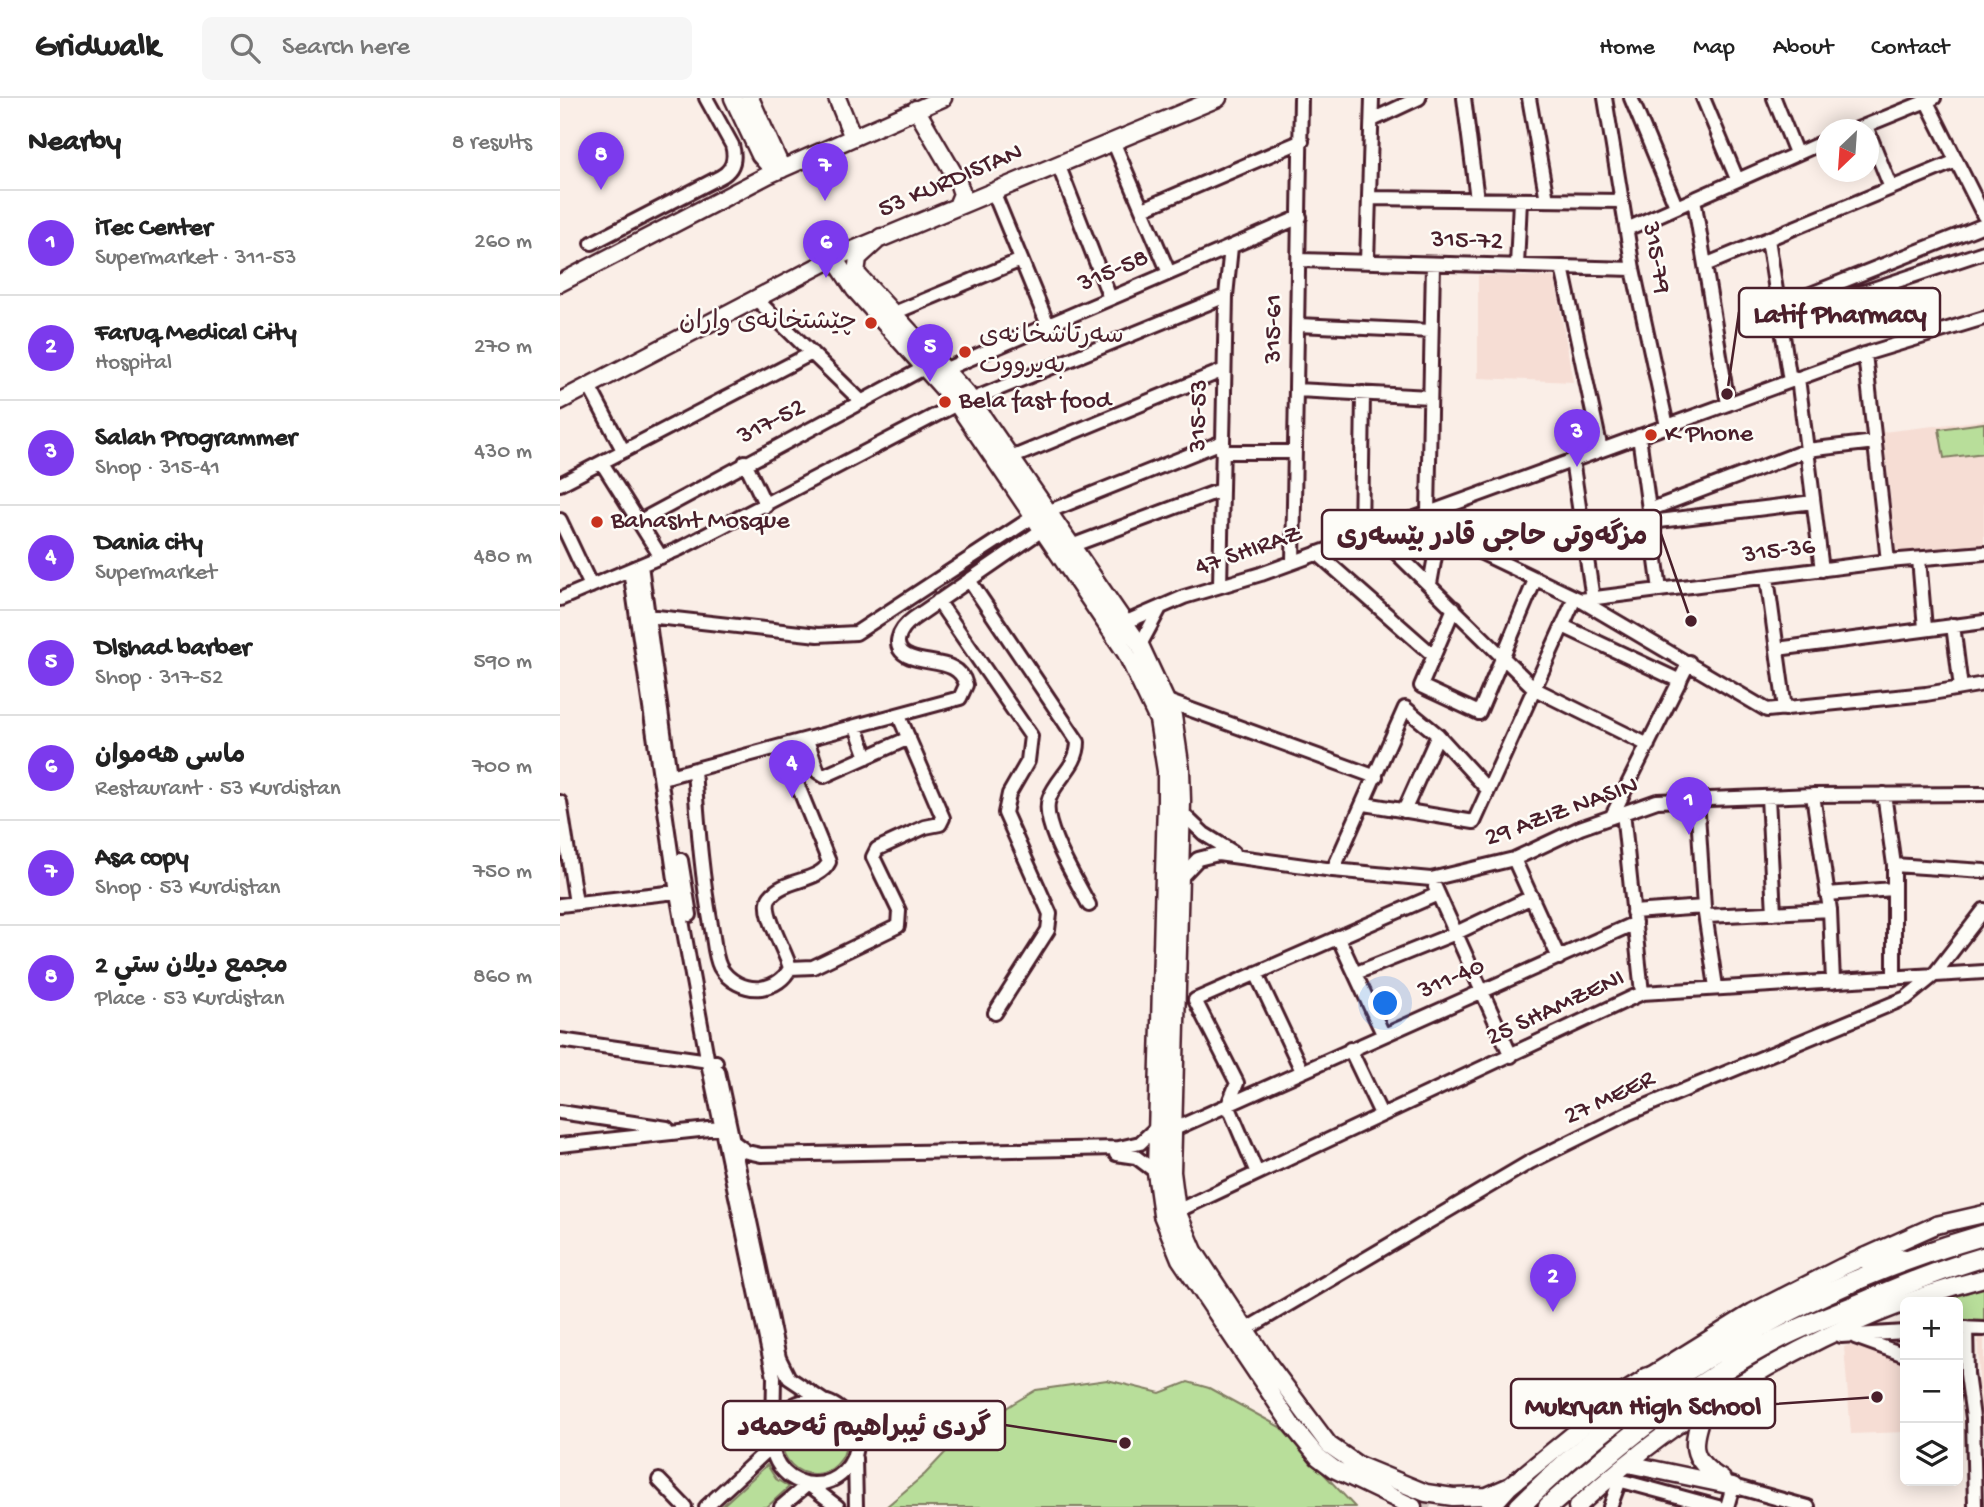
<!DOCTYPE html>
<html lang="en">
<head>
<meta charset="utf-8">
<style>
  :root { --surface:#fff; --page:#f6f6f6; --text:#222; --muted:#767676; --line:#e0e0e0; --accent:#7c3aed }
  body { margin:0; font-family:"Gochi Hand","Playpen Sans Arabic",sans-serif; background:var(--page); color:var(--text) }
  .controls { position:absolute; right:21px; bottom:21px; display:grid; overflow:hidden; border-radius:10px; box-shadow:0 4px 18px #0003 }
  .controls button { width:63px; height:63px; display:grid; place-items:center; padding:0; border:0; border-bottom:2px solid var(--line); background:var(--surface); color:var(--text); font:35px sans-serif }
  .compass { position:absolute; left:1256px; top:21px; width:63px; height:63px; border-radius:50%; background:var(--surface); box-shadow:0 4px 18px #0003; rotate:205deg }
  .you { position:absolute; left:826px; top:906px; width:24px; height:24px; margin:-18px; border:5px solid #fff; border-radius:50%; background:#1a73e8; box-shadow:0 0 0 10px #1a73e833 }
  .badge { display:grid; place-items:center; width:46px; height:46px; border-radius:50%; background:var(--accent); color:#fff; font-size:23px; font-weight:700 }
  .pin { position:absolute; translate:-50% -58px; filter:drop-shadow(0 2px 4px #0008) }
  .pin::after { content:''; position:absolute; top:37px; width:24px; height:21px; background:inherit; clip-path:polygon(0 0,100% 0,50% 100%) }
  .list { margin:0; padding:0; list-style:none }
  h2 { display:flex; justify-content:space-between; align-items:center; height:91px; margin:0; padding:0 28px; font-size:30px }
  h2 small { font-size:23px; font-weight:400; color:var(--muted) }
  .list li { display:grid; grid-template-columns:46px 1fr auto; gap:21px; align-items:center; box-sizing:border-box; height:105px; padding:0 28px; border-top:2px solid var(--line) }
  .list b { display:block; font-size:26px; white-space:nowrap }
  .list p { margin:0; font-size:23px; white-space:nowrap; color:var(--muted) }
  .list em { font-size:23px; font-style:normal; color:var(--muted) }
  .icon { flex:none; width:38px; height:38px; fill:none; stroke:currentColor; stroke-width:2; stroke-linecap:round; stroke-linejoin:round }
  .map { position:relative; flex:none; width:1424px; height:1409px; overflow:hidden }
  header { display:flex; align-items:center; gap:42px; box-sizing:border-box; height:98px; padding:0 35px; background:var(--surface); border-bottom:2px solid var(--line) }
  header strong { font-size:33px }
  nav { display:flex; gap:38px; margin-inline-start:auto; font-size:24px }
  .search { width:490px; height:63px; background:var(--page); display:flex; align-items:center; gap:18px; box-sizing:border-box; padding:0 24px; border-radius:10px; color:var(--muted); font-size:26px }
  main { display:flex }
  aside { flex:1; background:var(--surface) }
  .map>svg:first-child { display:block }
  .built { fill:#f6ddd4 }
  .green { fill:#b8de9a; stroke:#817e62; stroke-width:2 }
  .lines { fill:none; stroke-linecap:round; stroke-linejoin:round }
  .major-tunnel { stroke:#d7c5c1; stroke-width:16; stroke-dasharray:16 8; stroke-linecap:butt }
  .minor-casing { stroke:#4a1f2b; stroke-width:18 }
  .major-casing { stroke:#4a1f2b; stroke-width:21 }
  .highway-casing { stroke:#4a1f2b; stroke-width:24 }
  .minor { stroke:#fdfcf7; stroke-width:12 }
  .major { stroke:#fdfcf7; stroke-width:16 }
  .highway { stroke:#fdfcf7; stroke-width:19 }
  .poi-dot { fill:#c8321e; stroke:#fdfcf7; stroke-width:2.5 }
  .labels { text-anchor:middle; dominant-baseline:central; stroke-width:5; stroke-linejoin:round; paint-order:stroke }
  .street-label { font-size:26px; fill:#4a1f2b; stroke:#fdfcf7 }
  .poi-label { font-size:26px; fill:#4a1f2b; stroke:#fdfcf7; text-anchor:start }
  .leader { fill:none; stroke:#4a1f2b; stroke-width:2.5 }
  .callout-dot { fill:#4a1f2b; stroke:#fdfcf7; stroke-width:2.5 }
  .callout { fill:#fdfcf7; stroke:#4a1f2b; stroke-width:2.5 }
  .callout-label { font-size:28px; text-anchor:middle; font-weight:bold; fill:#4a1f2b }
</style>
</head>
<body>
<header>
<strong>Gridwalk</strong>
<div class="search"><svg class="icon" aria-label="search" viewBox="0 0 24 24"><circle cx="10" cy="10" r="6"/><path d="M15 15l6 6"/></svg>Search here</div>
<nav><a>Home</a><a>Map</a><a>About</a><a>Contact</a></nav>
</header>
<main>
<aside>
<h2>Nearby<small>8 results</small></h2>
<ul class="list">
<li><span class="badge">1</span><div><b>iTec Center</b><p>Supermarket · 311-53</p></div><em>260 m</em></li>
<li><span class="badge">2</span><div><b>Faruq Medical City</b><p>Hospital</p></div><em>270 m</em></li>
<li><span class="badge">3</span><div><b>Salah Programmer</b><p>Shop · 315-41</p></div><em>430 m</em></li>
<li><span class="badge">4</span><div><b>Dania city</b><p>Supermarket</p></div><em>480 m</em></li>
<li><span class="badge">5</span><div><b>Dlshad barber</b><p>Shop · 317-52</p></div><em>590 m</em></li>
<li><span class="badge">6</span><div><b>ماسی هەموان</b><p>Restaurant · 53 Kurdistan</p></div><em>700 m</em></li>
<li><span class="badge">7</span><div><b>Asa copy</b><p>Shop · 53 Kurdistan</p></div><em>750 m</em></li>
<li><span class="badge">8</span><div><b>مجمع ديلان ستي 2</b><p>Place · 53 Kurdistan</p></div><em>860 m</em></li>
</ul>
</aside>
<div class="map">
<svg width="1424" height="1409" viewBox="0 0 1424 1409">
  <rect width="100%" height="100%" fill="#faeee7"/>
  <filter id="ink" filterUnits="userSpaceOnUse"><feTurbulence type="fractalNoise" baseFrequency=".0143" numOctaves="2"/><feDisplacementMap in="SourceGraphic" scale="14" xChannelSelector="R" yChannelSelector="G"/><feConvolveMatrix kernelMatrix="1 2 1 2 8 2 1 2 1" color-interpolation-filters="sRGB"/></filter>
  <g filter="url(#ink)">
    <path class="built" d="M918 177 995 179 1013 284 918 280Z
      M1424 322V448L1337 456 1323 334Z
      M1418 1238H1424V1330H1420Z
      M1289 1247 1345 1264V1334L1291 1336 1284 1249Z"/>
    <path class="green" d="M1424 325V355L1384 360 1379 331Z
      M1424 1189V1226L1398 1227V1204H1379Z
      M547 1282 600 1295 628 1284 649 1290 720 1329 795 1409H326L365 1376 397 1342 454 1305 476 1292Z
      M222 1344a32 32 0 1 1 64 0a32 32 0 1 1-64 0Z
      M207 1367 216 1381 229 1389 207 1409H161Z"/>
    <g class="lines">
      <path class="major-tunnel" d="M856 1402 873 1409"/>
      <g class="minor-casing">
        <path id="minor" d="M904 0 917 101
          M969 0 987 102
          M1045 0 1073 171 1107 328
          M1071 0 1116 108
          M1143 0 1177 81
          M1214 0 1236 55
          M1365 0 1424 118
          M812 22 859 0
          M1295 32 1374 0
          M1308 33 1331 90
          M553 43 609 175
          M498 66 550 200
          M433 93 488 227
          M809 100 1062 103
          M1134 101 1168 306
          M583 111 742 43
          M1067 131 1266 43
          M1208 141 1230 283
          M32 145 160 79C173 72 176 61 172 47L146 0
          M739 162 1073 171
          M807 164 812 0
          M1145 167 1394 64
          M957 168 960 102
          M1002 169 1041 352
          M196 201 302 304
          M1218 209 1424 127
          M334 215 461 162
          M1220 222 1424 154
          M738 227 871 233
          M1305 256 1328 463
          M386 271 740 119
          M1238 280 1262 472
          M29 288 63 352
          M737 292 870 299
          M411 302 666 198
          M1079 338 1100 492
          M662 354H735
          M451 360 664 272
          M1012 362 1033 501
          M185 364 206 408
          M42 365 101 459
          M0 386 252 255
          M1089 412 1247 352 1315 344
          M487 414 662 344
          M868 414 873 166
          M851 421 1020 502 1207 612 1366 596 1424 586
          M0 422 31 488
          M80 423 366 269
          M1091 424 1253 404
          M815 434 975 591 1088 647
          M801 439 803 295
          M511 448 661 392
          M757 455 874 558
          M1359 461 1365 530
          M733 464 741 0
          M81 467 110 678
          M70 472 117 795 148 965 214 1279 213 1335
          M1207 479 1225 611
          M409 482 518 644C518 668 497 679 489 701 480 725 517 783 529 807
          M870 486 879 436
          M660 488 666 198 671 149
          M0 501 119 451 397 306
          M1020 502 1328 463 1424 455
          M378 503 471 638 468 663 449 696 445 715 490 816 488 832 435 915
          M894 510 861 588 919 615 975 482
          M88 518 258 537 296 535 473 419
          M564 525 624 499 701 476 1305 256 1424 220
          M1393 527 1401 590
          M1003 528 1120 583
          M580 547 600 510
          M1217 551 1424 524
          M607 603 816 679
          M296 629 307 659
          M247 642 258 674 264 678 349 640
          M134 672C138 725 141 775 151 827 154 840 154 857 160 869 168 883 185 892 201 890 214 888 224 882 230 870 226 853 200 812 210 799 224 780 259 785 269 764L222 649
          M102 680 400 600 406 587C400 561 369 567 350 559 329 551 339 531 353 521L482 432
          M1324 696 1334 767V880
          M1253 697 1270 812 1273 884
          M1208 699 1214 815
          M1137 700 1144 809 1156 889
          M0 704 16 805
          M805 706 914 724 1015 500
          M844 713 878 637
          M621 714 644 736 673 754
          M1063 714 1082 895
          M1052 718 1129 564
          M954 761 999 860
          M121 762 130 817
          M1334 767 1424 773
          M773 772 845 610 878 637 928 692
          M620 780 638 761 658 756 773 772 871 781 954 761 1020 730 1097 703 1253 697 1424 696
          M875 789 951 958
          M1267 796 1333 791
          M0 807 125 793
          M1073 814 1144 809
          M1147 818 1270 812
          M778 839 823 936
          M230 870 253 869 338 828 339 813 313 759 317 751 365 729 380 726 383 720 339 618
          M696 875 742 973
          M796 875 896 835 972 799
          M0 942 156 964
          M790 951 821 1016
          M158 973 219 1260 229 1280 265 1304
          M0 1014 107 1030
          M612 1032 1075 825
          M175 1045 187 1054 201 1057 559 1050 580 1045 596 1030
          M0 1047 167 1029
          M556 1056 576 1059 596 1074
          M697 1075 668 1007 677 985 635 902 878 796
          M617 1113 1082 895 1424 874
          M1400 1230 1424 1231
          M1406 1230 1407 1276 1413 1320 1415 1409
          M685 1232 970 1064 1069 1015 1346 900 1373 878 1424 812
          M1277 1234 1281 1238 1345 1234
          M1295 1239 1345 1257
          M212 1344a42 42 0 1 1 84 0a42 42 0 1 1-84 0Z
          M295 1360 296 1409
          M1051 1380 1158 1409
          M99 1382 125 1409
          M146 1409 212 1348
          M221 1409 248 1386 278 1409
          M1050 1409 1060 1382
          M1167 1409 1173 1388 1248 1409"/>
      </g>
      <g class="major-casing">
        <path id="major" d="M173 0 200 57 206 64 222 71
          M190 0 222 71
          M277 0 292 37
          M356 11 397 81 402 96 397 108
          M321 139 298 160 296 175 407 296 580 547 613 618 621 672 622 703 612 1074 617 1113 634 1153 707 1264 769 1347 798 1367 866 1395 893 1399 927 1398 950 1388
          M274 160 295 192 397 306 566 555 598 622 606 673V703L596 1074 602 1117 620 1161 731 1326 758 1359 774 1371 853 1409
          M0 185 208 77 383 0
          M0 303 274 160 658 0
          M1144 1311C1131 1345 1128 1361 1162 1381
          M1068 1366 1173 1388
          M931 1409 950 1388 1066 1293 1193 1214 1282 1169 1376 1127 1424 1116
          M1017 1409C1129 1305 1276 1218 1424 1180"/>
      </g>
      <g class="highway-casing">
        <path id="highway" d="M1305 1160 1343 1161
          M1087 1280 1123 1269
          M959 1409C1088 1280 1249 1187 1424 1137
          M988 1409C1059 1346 1131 1286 1216 1242 1244 1227 1275 1216 1304 1204 1343 1187 1383 1171 1424 1159"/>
      </g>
      <use href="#minor" class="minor"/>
      <use href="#major" class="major"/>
      <use href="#highway" class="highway"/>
    </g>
  </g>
  <g class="poi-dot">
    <circle cx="311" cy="225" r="7"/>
    <circle cx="405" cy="254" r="7"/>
    <circle cx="385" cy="304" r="7"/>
    <circle cx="1091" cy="337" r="7"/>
    <circle cx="37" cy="424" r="7"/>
  </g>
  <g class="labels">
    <g class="street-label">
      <text transform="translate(391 84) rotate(-23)">53 KURDISTAN</text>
      <text transform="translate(907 144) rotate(2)">315-72</text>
      <text transform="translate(1095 160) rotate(80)">315-79</text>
      <text transform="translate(554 174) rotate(-23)">315-58</text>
      <text transform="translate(715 231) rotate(-89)">315-61</text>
      <text transform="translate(640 318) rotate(-89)">315-53</text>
      <text transform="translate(212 325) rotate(-27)">317-52</text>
      <text transform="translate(689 454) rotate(-19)">47 SHIRAZ</text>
      <text transform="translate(1219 454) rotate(-7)">315-36</text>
      <text transform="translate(1002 715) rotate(-20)">29 AZIZ NASIN</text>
      <text transform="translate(892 882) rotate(-23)">311-40</text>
      <text transform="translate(996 911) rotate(-25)">25 SHAMZENI</text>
      <text transform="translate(1050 1001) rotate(-25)">27 MEER</text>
    </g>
    <g class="poi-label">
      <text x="297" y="225" text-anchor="end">چێشتخانەی واران</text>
      <text x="419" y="239">سەرتاشخانەی<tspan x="419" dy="30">بەیرووت</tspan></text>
      <text x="399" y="304">Bela fast food</text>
      <text x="1105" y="337">K Phone</text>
      <text x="51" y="424">Bahasht Mosque</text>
    </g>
  </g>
  <path class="leader" d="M1167 296L1179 214M1131 523L1101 436M1317 1299L1215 1306M565 1345L445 1327"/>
  <g class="callout-dot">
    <circle cx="1167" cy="296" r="7"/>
    <circle cx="1131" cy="523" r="7"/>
    <circle cx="1317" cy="1299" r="7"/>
    <circle cx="565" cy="1345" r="7"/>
  </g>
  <g class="callout">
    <rect x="1179" y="190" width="201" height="49" rx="7"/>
    <rect x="762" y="412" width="339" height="49" rx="7"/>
    <rect x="951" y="1281" width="264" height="49" rx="7"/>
    <rect x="163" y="1303" width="282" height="49" rx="7"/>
  </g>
  <g class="callout-label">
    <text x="1280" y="224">Latif Pharmacy</text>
    <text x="932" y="446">مزگەوتی حاجی قادر بێسەری</text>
    <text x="1083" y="1316">Mukryan High School</text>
    <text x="304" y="1337">گردی ئیبراھیم ئەحمەد</text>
  </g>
</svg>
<div class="controls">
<button>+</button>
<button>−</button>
<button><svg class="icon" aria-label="layers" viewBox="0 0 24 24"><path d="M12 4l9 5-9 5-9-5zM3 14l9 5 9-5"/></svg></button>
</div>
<svg class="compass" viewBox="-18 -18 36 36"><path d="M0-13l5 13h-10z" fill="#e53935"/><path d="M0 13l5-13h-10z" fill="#767676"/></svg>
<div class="you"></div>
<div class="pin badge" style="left:1129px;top:737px">1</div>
<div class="pin badge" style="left:993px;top:1214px">2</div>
<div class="pin badge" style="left:1017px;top:369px">3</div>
<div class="pin badge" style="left:232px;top:700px">4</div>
<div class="pin badge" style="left:370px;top:284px">5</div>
<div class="pin badge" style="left:266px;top:180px">6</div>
<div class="pin badge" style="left:265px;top:103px">7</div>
<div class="pin badge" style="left:41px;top:92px">8</div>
</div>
</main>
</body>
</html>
